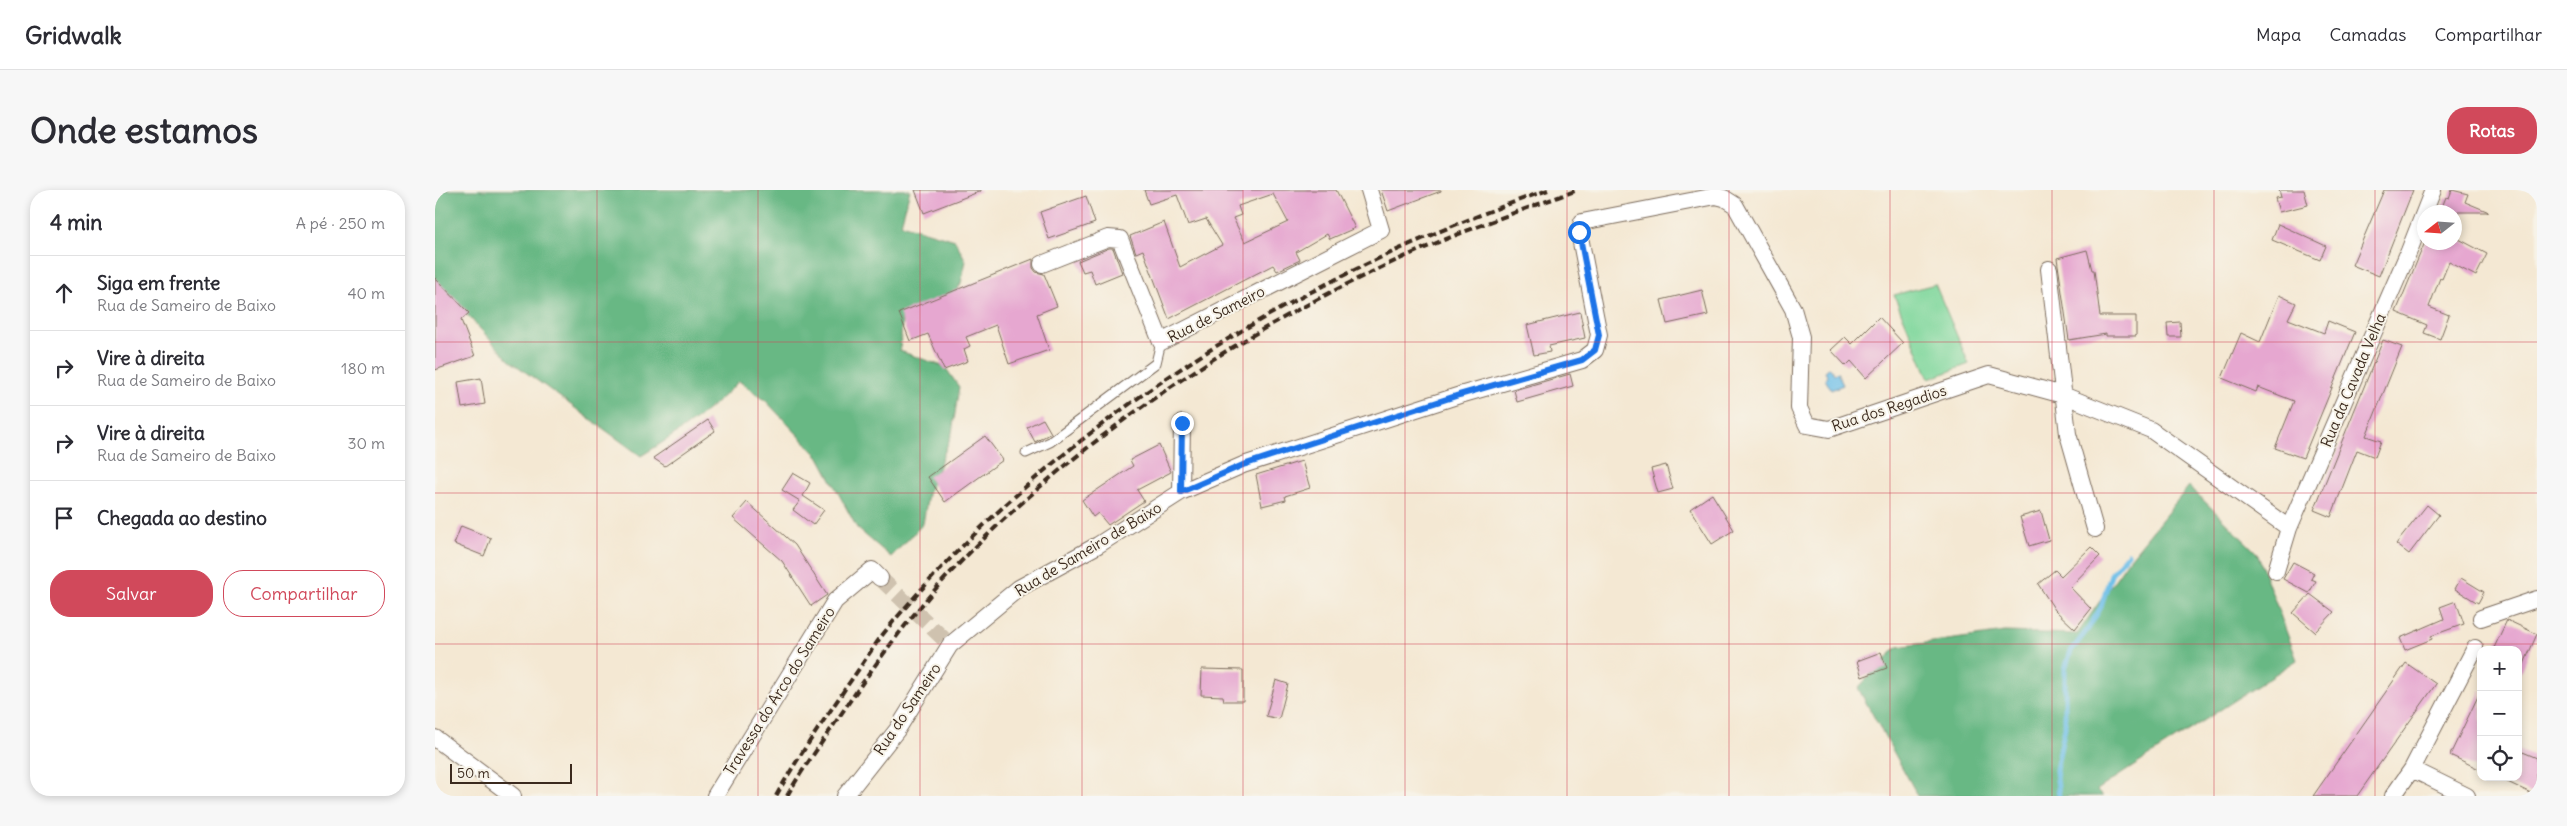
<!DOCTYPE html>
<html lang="pt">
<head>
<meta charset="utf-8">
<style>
  :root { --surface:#fff; --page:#f7f7f7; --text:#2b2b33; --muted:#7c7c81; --line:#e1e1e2; --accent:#d1495b }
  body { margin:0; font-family:Delius,sans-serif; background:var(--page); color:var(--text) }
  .controls { position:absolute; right:15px; bottom:15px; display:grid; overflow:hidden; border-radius:10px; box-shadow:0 2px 8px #0003 }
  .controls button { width:45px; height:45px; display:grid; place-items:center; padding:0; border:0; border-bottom:1px solid var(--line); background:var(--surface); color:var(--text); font:25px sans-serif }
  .compass { position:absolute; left:1982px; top:15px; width:45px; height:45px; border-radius:50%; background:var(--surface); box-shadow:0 2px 8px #0003; rotate:253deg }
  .scale { position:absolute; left:15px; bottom:12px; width:122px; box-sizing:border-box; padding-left:5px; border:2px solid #3b2a1e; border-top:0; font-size:14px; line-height:18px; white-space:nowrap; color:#3b2a1e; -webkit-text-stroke:4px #f7f3e8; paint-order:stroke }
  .stop { position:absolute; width:15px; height:15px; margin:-11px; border:4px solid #1a73e8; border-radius:50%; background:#fff }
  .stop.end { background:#1a73e8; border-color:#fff; box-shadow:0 1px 5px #0008 }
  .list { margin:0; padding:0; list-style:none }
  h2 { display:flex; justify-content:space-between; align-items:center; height:65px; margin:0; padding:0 20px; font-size:21px }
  h2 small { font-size:16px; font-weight:400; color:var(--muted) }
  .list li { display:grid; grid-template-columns:32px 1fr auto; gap:15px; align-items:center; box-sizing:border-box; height:75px; padding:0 20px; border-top:1px solid var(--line) }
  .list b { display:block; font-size:19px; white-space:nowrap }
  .list p { margin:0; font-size:16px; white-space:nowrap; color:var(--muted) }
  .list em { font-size:16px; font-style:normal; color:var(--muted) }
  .actions { display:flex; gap:10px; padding:15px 20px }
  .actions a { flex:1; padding:11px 0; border:1px solid var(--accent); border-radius:20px; text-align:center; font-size:18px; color:var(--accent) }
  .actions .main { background:var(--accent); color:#fff }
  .icon { flex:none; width:28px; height:28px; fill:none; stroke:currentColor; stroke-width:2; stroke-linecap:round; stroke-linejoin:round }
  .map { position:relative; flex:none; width:2102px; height:606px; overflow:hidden; border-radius:20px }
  header { display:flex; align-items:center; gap:30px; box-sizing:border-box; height:70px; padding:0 25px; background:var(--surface); border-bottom:1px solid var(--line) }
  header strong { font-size:24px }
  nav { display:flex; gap:28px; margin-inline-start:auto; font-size:18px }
  .intro { display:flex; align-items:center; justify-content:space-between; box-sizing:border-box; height:120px; padding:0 30px }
  h1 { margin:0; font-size:35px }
  .button { padding:12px 22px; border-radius:20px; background:var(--accent); color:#fff; font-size:18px; font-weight:700 }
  main { display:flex; gap:30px; padding:0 30px }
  aside { flex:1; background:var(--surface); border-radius:20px; box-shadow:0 2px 8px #0003 }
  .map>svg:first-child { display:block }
  .green { fill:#7fd79c; stroke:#5d805d }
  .forest { fill:#67b884; stroke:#517151 }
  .water { fill:#6dbfe9; stroke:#547484 }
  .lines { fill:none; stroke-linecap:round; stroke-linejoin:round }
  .stream { stroke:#6dbfe9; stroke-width:5 }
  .building { fill:#e6a7d0; fill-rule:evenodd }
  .street-tunnel { stroke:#cfc2af; stroke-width:16; stroke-dasharray:16 8; stroke-linecap:butt }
  .lane-casing { stroke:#7c6c5d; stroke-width:11 }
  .street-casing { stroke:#7c6c5d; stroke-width:18 }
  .lane { stroke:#fff; stroke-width:9 }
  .street { stroke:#fff; stroke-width:16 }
  .rail { stroke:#3b2a1e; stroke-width:4; stroke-dasharray:8 4; stroke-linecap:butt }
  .route { stroke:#1a73e8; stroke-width:6 }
  .grid { fill:none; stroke:#d1495b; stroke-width:1; stroke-opacity:0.55 }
  .labels { text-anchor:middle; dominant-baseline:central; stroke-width:4; stroke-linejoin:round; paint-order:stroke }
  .street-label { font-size:15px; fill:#3b2a1e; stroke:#f7f3e8 }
</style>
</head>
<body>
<header>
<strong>Gridwalk</strong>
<nav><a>Mapa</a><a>Camadas</a><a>Compartilhar</a></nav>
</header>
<div class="intro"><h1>Onde estamos</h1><a class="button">Rotas</a></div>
<main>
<aside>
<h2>4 min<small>A pé · 250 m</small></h2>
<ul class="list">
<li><svg class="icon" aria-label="ahead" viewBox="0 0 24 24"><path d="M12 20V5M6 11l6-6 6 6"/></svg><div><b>Siga em frente</b><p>Rua de Sameiro de Baixo</p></div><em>40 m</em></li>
<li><svg class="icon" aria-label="right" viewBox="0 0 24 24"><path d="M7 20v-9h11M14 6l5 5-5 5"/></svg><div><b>Vire à direita</b><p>Rua de Sameiro de Baixo</p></div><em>180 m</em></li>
<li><svg class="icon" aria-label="right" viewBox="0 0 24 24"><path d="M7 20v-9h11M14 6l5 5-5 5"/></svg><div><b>Vire à direita</b><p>Rua de Sameiro de Baixo</p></div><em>30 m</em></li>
<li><svg class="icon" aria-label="arrive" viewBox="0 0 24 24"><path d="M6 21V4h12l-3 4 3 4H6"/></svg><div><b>Chegada ao destino</b></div></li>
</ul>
<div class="actions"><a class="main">Salvar</a><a>Compartilhar</a></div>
</aside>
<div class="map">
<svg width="2102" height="606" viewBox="0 0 2102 606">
  <rect width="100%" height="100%" fill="#f7f3e8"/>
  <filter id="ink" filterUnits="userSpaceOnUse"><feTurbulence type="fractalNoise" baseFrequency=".02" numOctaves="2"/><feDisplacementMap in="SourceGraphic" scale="10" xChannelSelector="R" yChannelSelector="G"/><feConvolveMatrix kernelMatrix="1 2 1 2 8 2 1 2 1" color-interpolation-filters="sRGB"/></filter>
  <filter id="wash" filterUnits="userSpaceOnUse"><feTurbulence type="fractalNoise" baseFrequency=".0096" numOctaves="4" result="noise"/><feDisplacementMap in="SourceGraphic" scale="20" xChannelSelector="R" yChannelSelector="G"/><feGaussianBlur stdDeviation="1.12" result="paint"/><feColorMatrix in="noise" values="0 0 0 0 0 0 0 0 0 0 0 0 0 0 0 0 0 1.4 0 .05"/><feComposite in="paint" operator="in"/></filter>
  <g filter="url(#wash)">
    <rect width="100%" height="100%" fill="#f4e8d3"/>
    <path class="green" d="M1500 94 1534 174 1494 189 1459 105Z"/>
    <path class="forest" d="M0 0H475L466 34 520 50 531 71 526 93 518 108 467 129 465 161 510 177 524 197 517 243 493 304 488 334 456 367 422 338 384 267 331 211 304 191C275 221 242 244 206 266L74 170 0 90Z
      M1754 296 1822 363 1862 470 1662 600 1668 606H1483L1423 498 1462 457 1570 442 1642 444 1693 371Z"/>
    <path class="water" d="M1395 177 1399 184 1402 182 1408 195 1396 200 1390 189 1393 187 1390 181Z"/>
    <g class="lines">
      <path class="stream" d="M1624 606 1621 580 1630 537V479L1636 461 1653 439 1666 417 1676 384 1693 364"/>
    </g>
    <g id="blocks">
      <path class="building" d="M480 0H546V1L489 23Z
        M709 0H901L920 38 895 49 892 44 861 62 865 70 842 81 838 75 734 129 708 60 701 63 695 46 729 32 745 77 787 55 771 29 753 35 742 5 714 14ZM838 4 853 32 810 52 798 28 806 25 803 16Z
        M946 0H1006V1L953 21Z
        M1844 0H1869L1873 15 1844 22 1840 8 1846 7Z
        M1949 0H1978L1944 86 1917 75Z
        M2017 0 2033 4 2030 12 2054 22H2005L2011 7 2014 8Z
        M651 6 660 33 614 49 605 22Z
        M1843 34 1891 56 1885 70 1837 50Z
        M2020 47 2052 64 2041 86 2014 72 2007 89 2005 88 1994 117 2014 125 2005 149 1989 143 1992 135 1961 122 1990 52H2020Z
        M674 58H678L687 83 660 94 655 80 648 82 643 71Z
        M1652 60 1657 80H1659L1665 126H1701V146H1671V144L1634 150 1622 68Z
        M598 69V78L601 82 609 84 622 116 602 124 614 160 574 174 561 135 531 147 535 156 529 159 533 171 509 180 493 144 475 151 464 123Z
        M0 88 34 123 26 130 40 166 0 180Z
        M1267 100 1273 125 1232 134 1226 110Z
        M1844 105 1861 113 1853 129 1889 143 1893 131 1920 142 1868 268 1840 258 1859 211 1823 197 1821 202 1787 188 1806 143 1825 152Z
        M1145 122 1150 148 1114 156 1115 162 1099 165 1092 135Z
        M1444 127 1468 153 1431 188 1416 171 1411 176 1396 160 1410 147 1417 154Z
        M1745 132 1746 147H1733L1732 133Z
        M1948 150 1967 157 1931 246 1946 251 1940 267 1922 260 1896 327 1879 320Z
        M1135 184 1138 196 1082 212 1079 200Z
        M46 188 50 214 27 218 23 192Z
        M608 229 616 243 600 252 592 237Z
        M273 230 280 241 230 276 218 268Z
        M550 246 568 270 510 312 493 287Z
        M724 255 736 282 702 300 709 311 673 335 663 323 658 327 647 310 698 276 695 270Z
        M867 271 875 298 850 306 851 310 827 316 821 285Z
        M1231 275 1238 299 1223 303 1216 279Z
        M358 283 375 293 368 306 389 320 378 335 358 320 365 311 347 300Z
        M1277 304 1299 340 1277 354 1255 319Z
        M312 312 360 355 392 405 376 416 347 371 298 328Z
        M1992 315 2004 325 1974 364 1961 354Z
        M1606 321 1614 350 1594 356 1585 327Z
        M26 336 56 348 49 366 19 354Z
        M1656 357 1665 366 1635 397 1656 419 1640 439 1620 420 1603 394 1620 380 1626 386Z
        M1858 372 1879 383 1876 389 1881 391 1874 403 1848 389Z
        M2026 388 2049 402 2043 413 2020 399Z
        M1875 404 1899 422 1880 442 1858 423Z
        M2021 411 2029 434 1996 446 1997 449 1970 460 1965 448 2009 429 2005 417Z
        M2072 430 2102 444 2083 488V460H2058Z
        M1446 462 1452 478 1427 487 1422 471Z
        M1971 473 2001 494 1922 606H1878Z
        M767 479 808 480V511H789L788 506 766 505Z
        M841 490 853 494 844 529 831 526Z
        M2046 500V580L2015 565Z
        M2083 560 2102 568V606L2062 587H2083Z"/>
    </g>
  </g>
  <g filter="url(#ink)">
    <use href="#blocks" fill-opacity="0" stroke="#7c6c5d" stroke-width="1"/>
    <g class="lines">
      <path class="street-tunnel" d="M445 388 511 451"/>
      <g class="lane-casing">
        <path id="lane" d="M591 263 615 252 721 173 726 152"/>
      </g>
      <g class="street-casing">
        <path id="street" d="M607 74 673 48 685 49 726 152 946 40 934 0
          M1614 79 1633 244 1660 339
          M746 302 747 233
          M1841 381 1854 338 1974 61 1998 0
          M2046 428 2102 409
          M0 548 78 606
          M1977 579 2032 606
          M280 606 400 411 437 380 445 388
          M410 606 462 540 515 455 584 398 663 355 746 302 808 275 1025 205 1147 170 1160 160 1164 145 1144 42 1147 32 1281 6 1289 8 1300 15 1358 119 1366 147 1364 218 1372 235 1394 239 1554 185 1628 205 1716 240 1854 338
          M1958 606 1977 579 2040 458"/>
      </g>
      <use href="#lane" class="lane"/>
      <use href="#street" class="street"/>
      <path class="rail" d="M341 606C362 568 388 532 412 496 426 477 438 456 453 438 625 231 861 87 1113 0
        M352 606C366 581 384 557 400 533 435 481 472 429 515 383 636 255 785 154 943 79 1008 48 1075 24 1143 0"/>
    </g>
  </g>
  <g class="lines" filter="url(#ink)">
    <path class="route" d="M747 233 746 302 808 275 1024 205 1147 170 1160 160 1164 145 1144 42"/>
  </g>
  <path class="grid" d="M162 0V606M323 0V606M485 0V606M647 0V606M808 0V606M970 0V606M1132 0V606M1294 0V606M1455 0V606M1617 0V606M1779 0V606M1940 0V606M0 152H2102M0 303H2102M0 454H2102"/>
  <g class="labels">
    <g class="street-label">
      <text transform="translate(781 124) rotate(-27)">Rua de Sameiro</text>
      <text transform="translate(1918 190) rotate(-67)">Rua da Cavada Velha</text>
      <text transform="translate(1454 218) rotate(-18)">Rua dos Regadios</text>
      <text transform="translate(653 359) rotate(-31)">Rua de Sameiro de Baixo</text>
      <text transform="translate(344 501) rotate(-58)">Travessa do Arco do Sameiro</text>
      <text transform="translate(472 519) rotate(-56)">Rua do Sameiro</text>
    </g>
  </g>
</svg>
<div class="controls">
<button>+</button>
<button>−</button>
<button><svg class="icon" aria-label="locate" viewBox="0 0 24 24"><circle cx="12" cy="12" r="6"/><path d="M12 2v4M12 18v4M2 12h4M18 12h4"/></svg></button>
</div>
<svg class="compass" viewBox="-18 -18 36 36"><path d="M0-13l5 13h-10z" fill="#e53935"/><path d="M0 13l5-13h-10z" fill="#7c7c81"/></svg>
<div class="scale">50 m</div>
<div class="stop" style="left:1144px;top:42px"></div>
<div class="stop end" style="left:747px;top:233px"></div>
</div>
</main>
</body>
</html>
